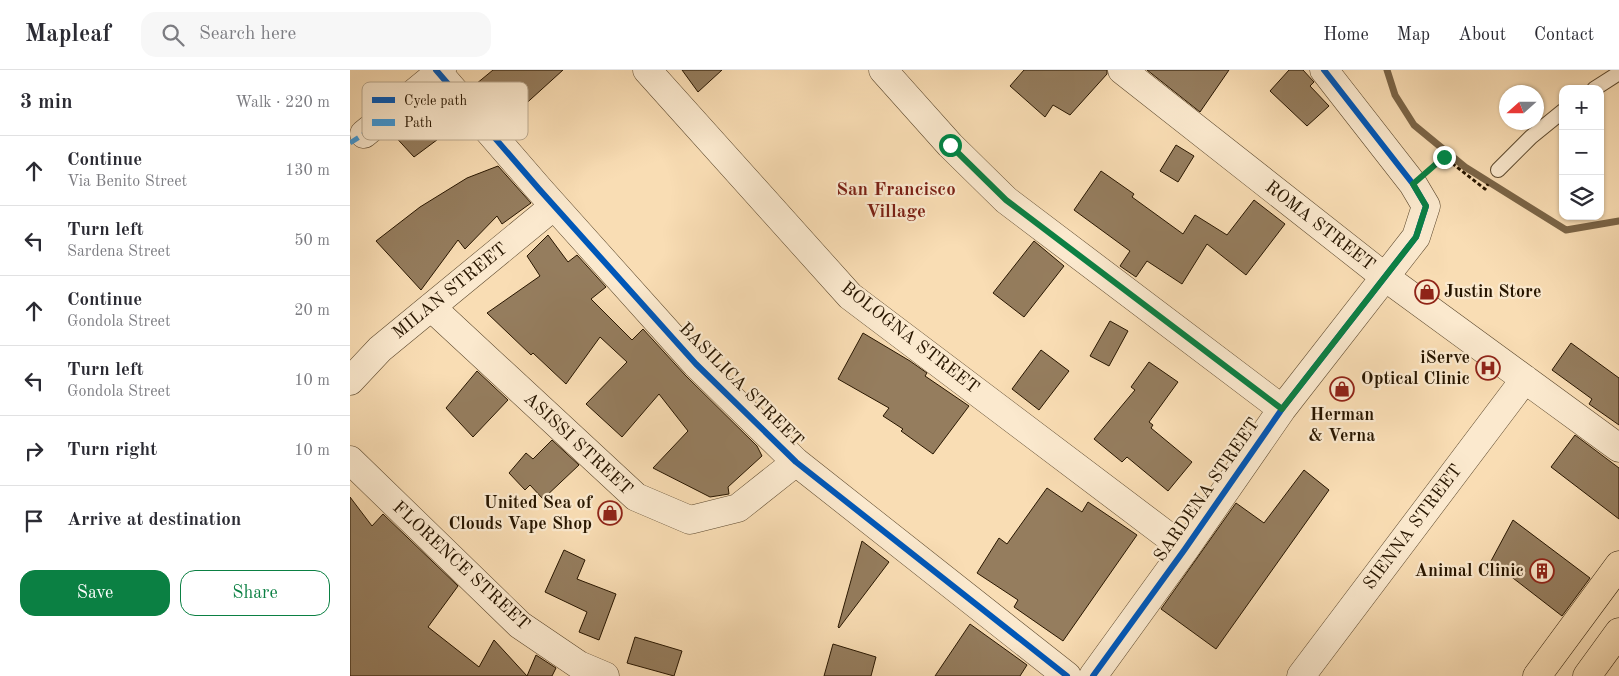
<!DOCTYPE html>
<html lang="en">
<head>
<meta charset="utf-8">
<style>
  :root { --surface:#fff; --page:#f7f7f7; --text:#2b2b33; --muted:#7c7c81; --line:#e1e1e2; --accent:#0b8043 }
  body { margin:0; font-family:"Old Standard TT",serif; background:var(--page); color:var(--text) }
  .controls { position:absolute; right:15px; top:15px; display:grid; overflow:hidden; border-radius:10px; box-shadow:0 1px 4px #0004 }
  .controls button { width:45px; height:45px; display:grid; place-items:center; padding:0; border:0; border-bottom:1px solid var(--line); background:var(--surface); color:var(--text); font:25px sans-serif }
  .compass { position:absolute; left:1149px; top:15px; width:45px; height:45px; border-radius:50%; background:var(--surface); box-shadow:0 1px 4px #0004; rotate:249deg }
  .stop { position:absolute; width:15px; height:15px; margin:-11px; border:4px solid #0b8043; border-radius:50%; background:#fff }
  .stop.end { background:#0b8043; border-color:#fff; box-shadow:0 1px 5px #0008 }
  .list { margin:0; padding:0; list-style:none }
  h2 { display:flex; justify-content:space-between; align-items:center; height:65px; margin:0; padding:0 20px; font-size:21px }
  h2 small { font-size:16px; font-weight:400; color:var(--muted) }
  .list li { display:grid; grid-template-columns:32px 1fr auto; gap:15px; align-items:center; box-sizing:border-box; height:70px; padding:0 20px; border-top:1px solid var(--line) }
  .list b { display:block; font-size:19px; white-space:nowrap }
  .list p { margin:0; font-size:16px; white-space:nowrap; color:var(--muted) }
  .list em { font-size:16px; font-style:normal; color:var(--muted) }
  .actions { display:flex; gap:10px; padding:15px 20px }
  .actions a { flex:1; padding:11px 0; border:1px solid var(--accent); border-radius:15px; text-align:center; font-size:18px; color:var(--accent) }
  .actions .main { background:var(--accent); color:#fff }
  .icon { flex:none; width:28px; height:28px; fill:none; stroke:currentColor; stroke-width:2; stroke-linecap:round; stroke-linejoin:round }
  .map { position:relative; flex:none; width:1269px; height:606px; overflow:hidden }
  header { display:flex; align-items:center; gap:30px; box-sizing:border-box; height:70px; padding:0 25px; background:var(--surface); border-bottom:1px solid var(--line) }
  header strong { font-size:24px }
  nav { display:flex; gap:28px; margin-inline-start:auto; font-size:18px }
  .search { width:350px; height:45px; background:var(--page); display:flex; align-items:center; gap:12px; box-sizing:border-box; padding:0 18px; border-radius:15px; color:var(--muted); font-size:19px }
  main { display:flex }
  aside { flex:1; background:var(--surface) }
  .map>svg:first-child { display:block }
  .lines { fill:none; stroke-linecap:round; stroke-linejoin:round }
  .stream { stroke:#7b6547; stroke-width:7 }
  .building { fill:#957d5e; stroke:#281600 }
  .service-casing { stroke:#5c482d; stroke-width:16 }
  .minor-casing { stroke:#5c482d; stroke-width:29 }
  .primary-casing { stroke:#281600; stroke-width:29 }
  .path { stroke:#281600; stroke-width:3; stroke-dasharray:4 2.5; stroke-linecap:butt }
  .service { stroke:#fbe9ce; stroke-width:14 }
  .minor { stroke:#fbe9ce; stroke-width:28 }
  .primary { stroke:#f9ddb4; stroke-width:28 }
  .quiet { stroke:#3d9adc; stroke-width:5; stroke-dasharray:10 5; stroke-linecap:butt }
  .cycleway-casing { stroke:#fbe9ce; stroke-width:9 }
  .cycleway { stroke:#0057b8; stroke-width:6 }
  .route { stroke:#0b8043; stroke-width:6 }
  .labels { text-anchor:middle; dominant-baseline:central; stroke-width:4.5; stroke-linejoin:round; paint-order:stroke }
  .street-label { font-size:18px; fill:#281600; stroke:#fbe9ce }
  .poi-label { font-size:18px; font-weight:bold; fill:#281600; stroke:#fbe9ce; text-anchor:end }
  .neighbourhood-label { font-size:19px; font-weight:bold; fill:#7a1f14; stroke:#fbe9ce }
  .key { fill:#fbe9ce; stroke:#bcaa90; stroke-width:1 }
  .key-label { font-size:14px; fill:#281600 }
</style>
</head>
<body>
<header>
<strong>Mapleaf</strong>
<div class="search"><svg class="icon" aria-label="search" viewBox="0 0 24 24"><circle cx="10" cy="10" r="6"/><path d="M15 15l6 6"/></svg>Search here</div>
<nav><a>Home</a><a>Map</a><a>About</a><a>Contact</a></nav>
</header>
<main>
<aside>
<h2>3 min<small>Walk · 220 m</small></h2>
<ul class="list">
<li><svg class="icon" aria-label="ahead" viewBox="0 0 24 24"><path d="M12 20V5M6 11l6-6 6 6"/></svg><div><b>Continue</b><p>Via Benito Street</p></div><em>130 m</em></li>
<li><svg class="icon" aria-label="left" viewBox="0 0 24 24"><path d="M17 20v-9H6M10 6l-5 5 5 5"/></svg><div><b>Turn left</b><p>Sardena Street</p></div><em>50 m</em></li>
<li><svg class="icon" aria-label="ahead" viewBox="0 0 24 24"><path d="M12 20V5M6 11l6-6 6 6"/></svg><div><b>Continue</b><p>Gondola Street</p></div><em>20 m</em></li>
<li><svg class="icon" aria-label="left" viewBox="0 0 24 24"><path d="M17 20v-9H6M10 6l-5 5 5 5"/></svg><div><b>Turn left</b><p>Gondola Street</p></div><em>10 m</em></li>
<li><svg class="icon" aria-label="right" viewBox="0 0 24 24"><path d="M7 20v-9h11M14 6l5 5-5 5"/></svg><div><b>Turn right</b></div><em>10 m</em></li>
<li><svg class="icon" aria-label="arrive" viewBox="0 0 24 24"><path d="M6 21V4h12l-3 4 3 4H6"/></svg><div><b>Arrive at destination</b></div></li>
</ul>
<div class="actions"><a class="main">Save</a><a>Share</a></div>
</aside>
<div class="map">
<svg width="1269" height="606" viewBox="0 0 1269 606">
  <rect width="100%" height="100%" fill="#f9ddb4"/>
  <filter id="stains"><feTurbulence type="fractalNoise" baseFrequency=".004" numOctaves="4"/><feColorMatrix values="0 0 0 0 .2 0 0 0 0 .09 0 0 0 0 .02 0 0 0 .5 -.17"/></filter>
  <radialGradient id="worn" r=".72"><stop offset=".6" stop-color="#630" stop-opacity="0"/><stop offset="1" stop-color="#630" stop-opacity=".3"/></radialGradient>
  <g class="lines">
    <path class="stream" d="M1037 0 1045 25 1064 55 1115 97 1216 160 1269 151"/>
  </g>
  <path class="building" d="M143 0H213L159 49 126 14Z
    M332 0H372L348 22Z
    M674 0H757V4L720 45 703 35 695 47 660 16Z
    M797 0H879L850 42Z
    M939 0H953L964 12 960 16 979 36 957 56 920 21Z
    M83 27 107 55 64 87 41 62Z
    M826 75 844 86 828 112 810 101Z
    M148 96 181 133 152 154 147 146 115 179 108 170 71 220 26 171 70 137 117 108Z
    M751 101 784 124 782 127 833 164 845 145 877 165 904 130 935 154 896 205 857 174 832 214 797 191 786 207 770 196 780 181 724 140Z
    M198 165 218 192 227 185 256 217 241 229 282 270 293 259 335 305 407 376 412 386 378 417 379 424 360 427 303 398 338 361 309 324 272 367 236 334 277 292 250 267 216 314 183 283 181 285 137 243 190 206 177 186Z
    M684 171 714 196 674 247 643 223Z
    M760 251 778 261 759 296 740 286Z
    M513 263 560 291 577 303 575 306 619 336 583 384 551 361 553 359 533 346 539 338 488 309Z
    M1221 273 1269 308V355L1239 334 1242 329 1202 300Z
    M691 280 719 301 689 340 662 319Z
    M799 292 828 312 799 352 803 355 801 358 842 392 818 421 777 387 772 392 744 369 785 320 781 317Z
    M127 301 158 330 123 367 96 338Z
    M1225 365 1269 398V449L1201 397Z
    M202 370 229 395 193 429 180 415 175 420 159 403 176 383 183 389Z
    M954 400 979 420 866 579 811 539 886 433 914 453Z
    M697 418 732 442 738 432 787 465 713 571 664 537 668 530 627 503 649 468 657 474Z
    M0 427 22 456 33 444 108 516 78 557 129 597 144 570 177 606 186 585 206 598 202 606H0Z
    M1163 450 1240 508 1212 546 1141 491Z
    M512 471 539 492 489 558 488 557Z
    M214 480 235 490 227 509 266 524 249 570 229 562 237 542 195 522Z
    M620 554 677 595 670 606H585Z
    M285 567 332 581 324 606 277 593Z
    M483 574 526 587 521 606H474Z"/>
  <g class="lines">
    <g class="service-casing">
      <path id="service" d="M1244 19 1269 3
        M1148 100 1181 67 1213 41"/>
    </g>
    <g class="minor-casing">
      <path id="minor" d="M86 0 189 119 346 294 446 392 717 606
        M297 0 500 226 835 479
        M533 0 600 75 656 130 932 339
        M772 0 1035 207 1269 378
        M14 64 92 0
        M81 237 286 427 340 450 388 438 446 392
        M0 311 30 279 204 136
        M0 390 170 555 229 595 255 606
        M743 606 835 479 932 339 1066 167 1076 136 1063 114 974 0
        M951 606 1175 309"/>
    </g>
    <g class="primary-casing">
      <path id="primary" d="M1187 606 1269 495
        M1237 606 1269 562"/>
    </g>
    <path class="path" d="M1082 97 1094 87 1135 119 1138 114"/>
    <use href="#service" class="service"/>
    <use href="#minor" class="minor"/>
    <use href="#primary" class="primary"/>
    <path class="quiet" d="M0 73 14 64"/>
    <g class="cycleway-casing">
      <path id="cycleway" d="M86 0 189 119 346 294 446 392 717 606
        M743 606 835 479 932 339 1066 167 1076 136 1063 114 974 0"/>
    </g>
    <use href="#cycleway" class="cycleway"/>
  </g>
  <g class="lines">
    <path class="route" d="M600 75 656 130 932 339 1066 167 1076 136 1063 114 1094 87"/>
  </g>
  <defs>
    <g id="shop-ring" transform="scale(1.25)"><circle r="9.5" fill="#fbe9ce" stroke="#8f2418" stroke-width="1.5"/><path d="M-5-2.5h2.3a2.7 3.5 0 0 1 5.4 0H5L5.5 6h-11ZM-1.5-2.5h3a1.5 2.3 0 0 0-3 0Z" fill="#8f2418"/></g>
    <g id="hospital-ring" transform="scale(1.25)"><circle r="9.5" fill="#fbe9ce" stroke="#8f2418" stroke-width="1.5"/><path d="M-5-5h3v3.5h4V-5h3V5h-3V1.5h-4V5h-3Z" fill="#8f2418"/></g>
    <g id="building-ring" transform="scale(1.25)"><circle r="9.5" fill="#fbe9ce" stroke="#8f2418" stroke-width="1.5"/><path d="M-4-6H4V6H1V3H-1V6H-4ZM-2.5-4.3h1.7v1.8h-1.7ZM.8-4.3h1.7v1.8H.8ZM-2.5-1h1.7V.8h-1.7ZM.8-1h1.7V.8H.8Z" fill="#8f2418"/></g>
  </defs>
  <g fill-rule="evenodd">
    <use href="#shop-ring" x="1077" y="222"/>
    <use href="#hospital-ring" x="1138" y="298"/>
    <use href="#shop-ring" x="992" y="319"/>
    <use href="#shop-ring" x="260" y="443"/>
    <use href="#building-ring" x="1192" y="501"/>
  </g>
  <g class="labels">
    <g class="street-label">
      <text transform="translate(970 156) rotate(38)">ROMA STREET</text>
      <text transform="translate(100 221) rotate(-39)">MILAN STREET</text>
      <text transform="translate(560 268) rotate(38)">BOLOGNA STREET</text>
      <text transform="translate(391 315) rotate(45)">BASILICA STREET</text>
      <text transform="translate(228 374) rotate(43)">ASISSI STREET</text>
      <text transform="translate(857 420) rotate(-55)">SARDENA STREET</text>
      <text transform="translate(1063 457) rotate(-53)">SIENNA STREET</text>
      <text transform="translate(111 496) rotate(43)">FLORENCE STREET</text>
    </g>
    <g class="poi-label">
      <text x="1094" y="222" text-anchor="start">Justin Store</text>
      <text x="1120" y="288">iServe<tspan x="1120" dy="21">Optical Clinic</tspan></text>
      <text x="992" y="345" text-anchor="middle">Herman<tspan x="992" dy="21">&amp; Verna</tspan></text>
      <text x="242" y="433">United Sea of<tspan x="242" dy="21">Clouds Vape Shop</tspan></text>
      <text x="1174" y="501">Animal Clinic</text>
    </g>
    <g class="neighbourhood-label">
      <text x="546" y="120">San Francisco<tspan x="546" dy="22">Village</tspan></text>
    </g>
  </g>
  <rect x="12" y="12" width="166" height="58" rx="8" class="key"/>
  <rect x="22" y="27" width="23" height="6" fill="#0057b8"/>
  <rect x="22" y="49" width="23" height="7" fill="#3d9adc"/>
  <g class="key-label">
    <text x="54" y="35">Cycle path</text>
    <text x="54" y="57">Path</text>
  </g>
  <rect width="100%" height="100%" filter="url(#stains)"/>
  <rect width="100%" height="100%" fill="url(#worn)"/>
</svg>
<div class="controls">
<button>+</button>
<button>−</button>
<button><svg class="icon" aria-label="layers" viewBox="0 0 24 24"><path d="M12 4l9 5-9 5-9-5zM3 14l9 5 9-5"/></svg></button>
</div>
<svg class="compass" viewBox="-18 -18 36 36"><path d="M0-13l5 13h-10z" fill="#e53935"/><path d="M0 13l5-13h-10z" fill="#7c7c81"/></svg>
<div class="stop" style="left:600px;top:75px"></div>
<div class="stop end" style="left:1094px;top:87px"></div>
</div>
</main>
</body>
</html>
